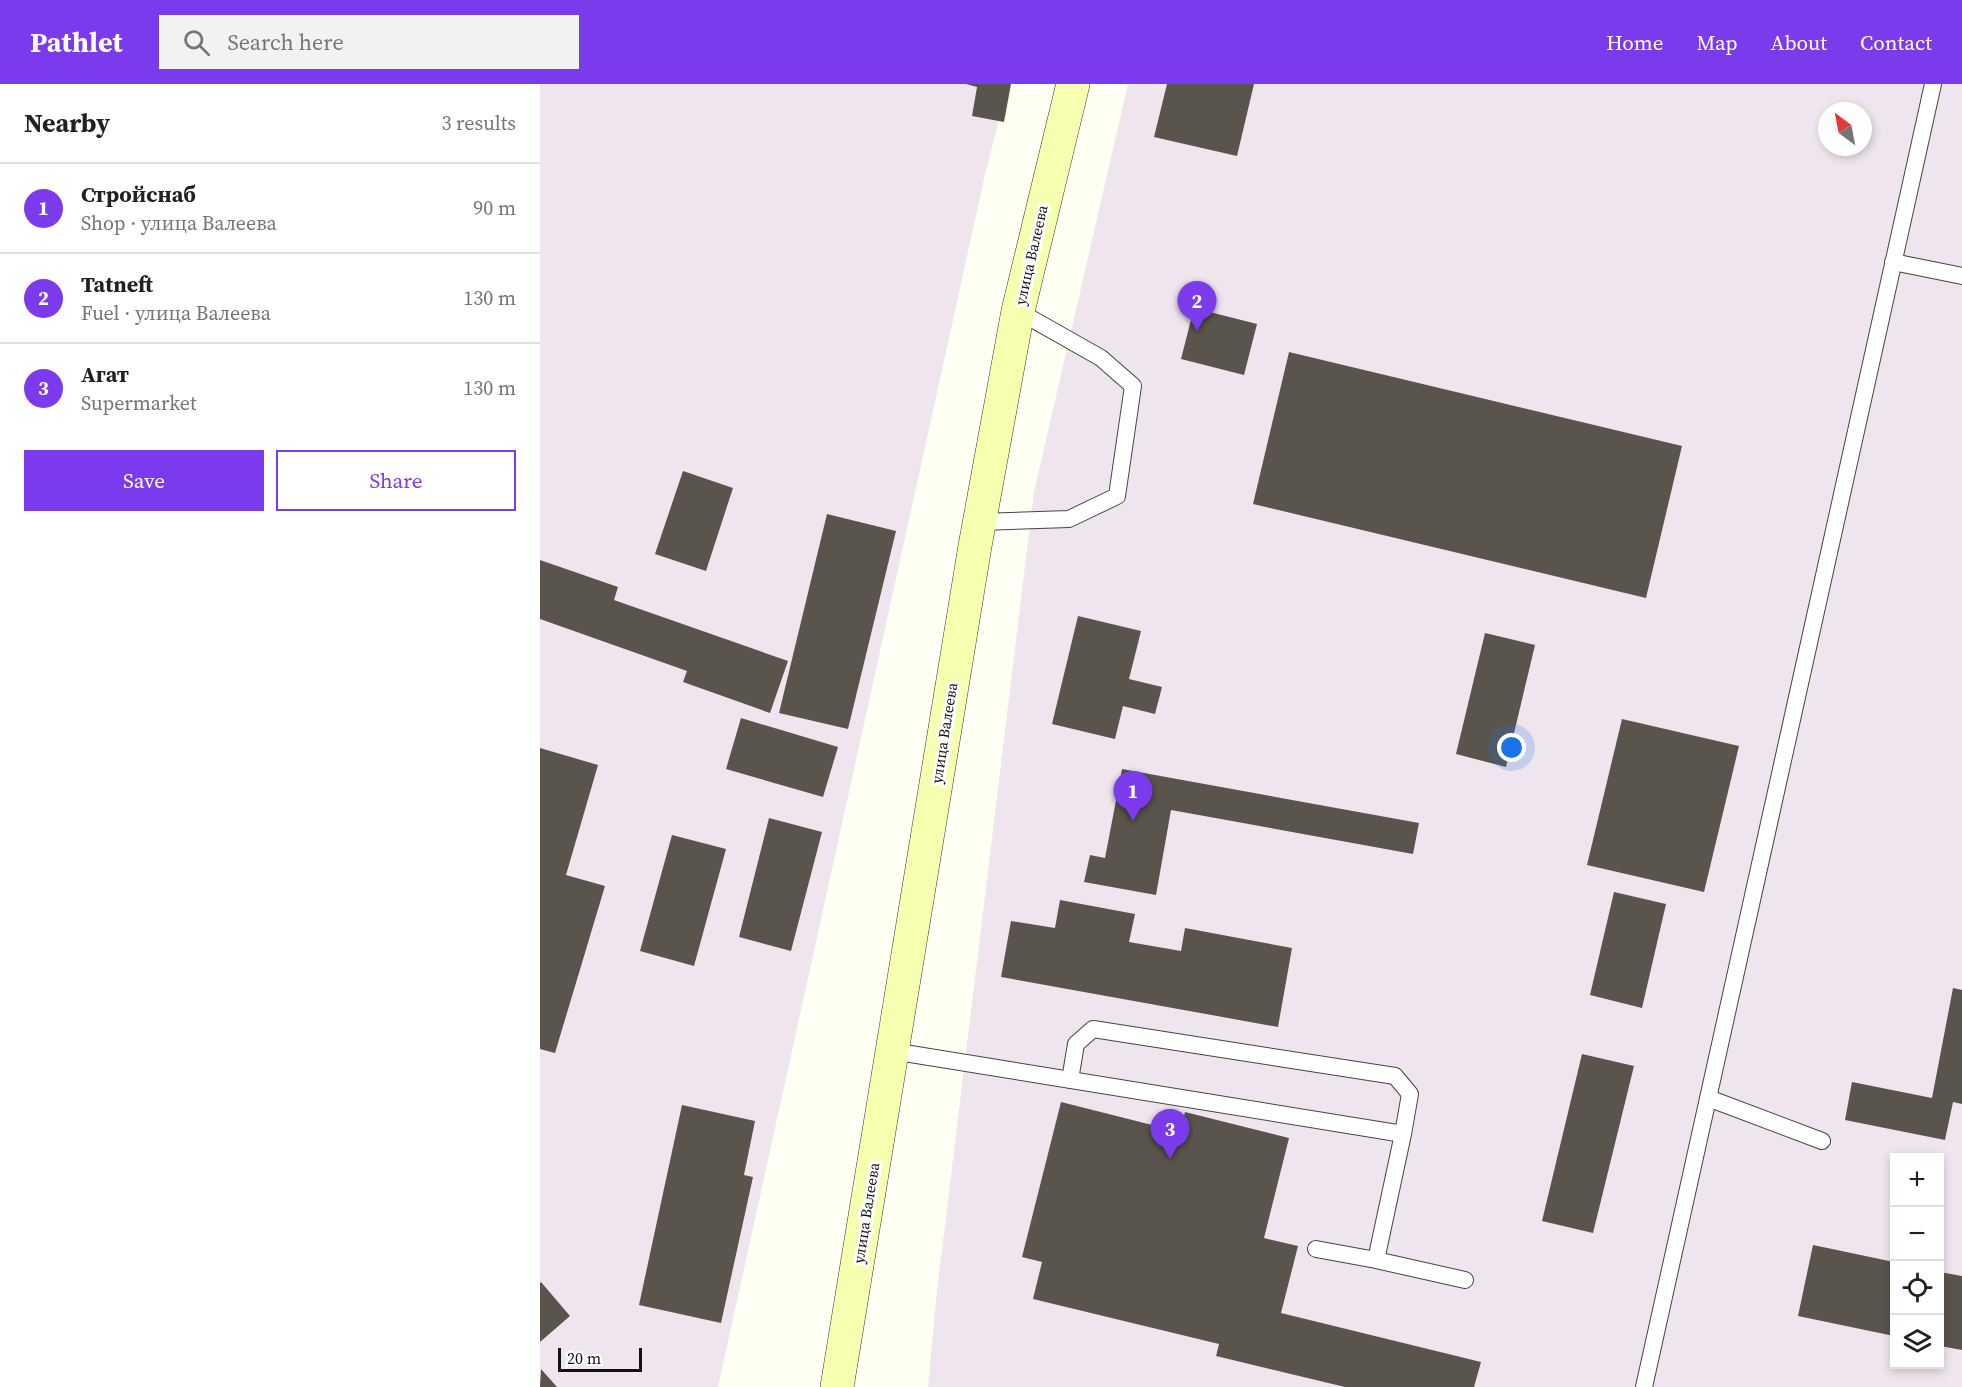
<!DOCTYPE html>
<html lang="en">
<head>
<meta charset="utf-8">
<style>
  :root { --surface:#fff; --page:#f2f2f2; --text:#202124; --muted:#757577; --line:#e0e0e0; --accent:#7c3aed }
  body { margin:0; font-family:"Source Serif 4",serif; background:var(--page); color:var(--text) }
  .controls { position:absolute; right:18px; bottom:18px; display:grid; overflow:hidden; border-radius:0px; box-shadow:0 3px 9px #0003 }
  .controls button { width:54px; height:54px; display:grid; place-items:center; padding:0; border:0; border-bottom:2px solid var(--line); background:var(--surface); color:var(--text); font:30px sans-serif }
  .compass { position:absolute; left:1278px; top:18px; width:54px; height:54px; border-radius:50%; background:var(--surface); box-shadow:0 3px 9px #0003; rotate:328deg }
  .scale { position:absolute; left:18px; bottom:15px; width:84px; box-sizing:border-box; padding-left:6px; border:3px solid #111; border-top:0; font-size:16px; line-height:21px; white-space:nowrap; color:#111; -webkit-text-stroke:4px #fff; paint-order:stroke }
  .you { position:absolute; left:972px; top:664px; width:21px; height:21px; margin:-15px; border:4px solid #fff; border-radius:50%; background:#1a73e8; box-shadow:0 0 0 9px #1a73e833 }
  .badge { display:grid; place-items:center; width:39px; height:39px; border-radius:50%; background:var(--accent); color:#fff; font-size:20px; font-weight:700 }
  .pin { position:absolute; translate:-50% -50px; filter:drop-shadow(0 2px 3px #0008) }
  .pin::after { content:''; position:absolute; top:32px; width:21px; height:18px; background:inherit; clip-path:polygon(0 0,100% 0,50% 100%) }
  .list { margin:0; padding:0; list-style:none }
  h2 { display:flex; justify-content:space-between; align-items:center; height:78px; margin:0; padding:0 24px; font-size:26px }
  h2 small { font-size:20px; font-weight:400; color:var(--muted) }
  .list li { display:grid; grid-template-columns:39px 1fr auto; gap:18px; align-items:center; box-sizing:border-box; height:90px; padding:0 24px; border-top:2px solid var(--line) }
  .list b { display:block; font-size:22px; white-space:nowrap }
  .list p { margin:0; font-size:20px; white-space:nowrap; color:var(--muted) }
  .list em { font-size:20px; font-style:normal; color:var(--muted) }
  .actions { display:flex; gap:12px; padding:18px 24px }
  .actions a { flex:1; padding:14px 0; border:2px solid var(--accent); border-radius:0px; text-align:center; font-size:21px; color:var(--accent) }
  .actions .main { background:var(--accent); color:#fff }
  .icon { flex:none; width:33px; height:33px; fill:none; stroke:currentColor; stroke-width:2; stroke-linecap:round; stroke-linejoin:round }
  .map { position:relative; flex:none; width:1422px; height:1303px; overflow:hidden }
  header { display:flex; align-items:center; gap:36px; box-sizing:border-box; height:84px; padding:0 30px; background:var(--accent); color:#fff }
  header strong { font-size:28px }
  nav { display:flex; gap:33px; margin-inline-start:auto; font-size:21px }
  .search { width:420px; height:54px; background:var(--page); display:flex; align-items:center; gap:15px; box-sizing:border-box; padding:0 21px; border-radius:0px; color:var(--muted); font-size:22px }
  main { display:flex }
  aside { flex:1; background:var(--surface) }
  .map>svg:first-child { display:block }
  .industrial { fill:#efe5ee; fill-rule:evenodd }
  .building { fill:#5a554c }
  .lines { fill:none; stroke-linecap:round; stroke-linejoin:round }
  .service-casing { stroke:#444; stroke-width:18 }
  .secondary-casing { stroke:#333; stroke-width:34 }
  .service { stroke:#fff; stroke-width:16 }
  .secondary { stroke:#f6ffaf; stroke-width:33 }
  .labels { text-anchor:middle; dominant-baseline:central; stroke-width:6; stroke-linejoin:round; paint-order:stroke }
  .street-label { font-size:15px; fill:#111; stroke:#fff }
</style>
</head>
<body>
<header>
<strong>Pathlet</strong>
<div class="search"><svg class="icon" aria-label="search" viewBox="0 0 24 24"><circle cx="10" cy="10" r="6"/><path d="M15 15l6 6"/></svg>Search here</div>
<nav><a>Home</a><a>Map</a><a>About</a><a>Contact</a></nav>
</header>
<main>
<aside>
<h2>Nearby<small>3 results</small></h2>
<ul class="list">
<li><span class="badge">1</span><div><b>Стройснаб</b><p>Shop · улица Валеева</p></div><em>90 m</em></li>
<li><span class="badge">2</span><div><b>Tatneft</b><p>Fuel · улица Валеева</p></div><em>130 m</em></li>
<li><span class="badge">3</span><div><b>Агат</b><p>Supermarket</p></div><em>130 m</em></li>
</ul>
<div class="actions"><a class="main">Save</a><a>Share</a></div>
</aside>
<div class="map">
<svg width="1422" height="1303" viewBox="0 0 1422 1303">
  <rect width="100%" height="100%" fill="#fffff4"/>
  <path class="industrial" d="M0 0H468L444 95 178 1303H0Z
    M588 0H1422V1303H388L397 1207 494 408ZM1287 27H1323V63H1287ZM1354 1074H1400V1280H1354Z"/>
  <path class="building" d="M426 0H471L464 38 432 32 437 3Z
    M627 0H714L697 72 614 53Z
    M654 224 717 240 704 291 641 275Z
    M749 268 1142 362 1106 514 713 420Z
    M143 387 193 404 166 487 115 470Z
    M287 430 356 447 308 645 239 629Z
    M0 476 78 503 74 516 248 577 230 629 143 598 147 587 0 535Z
    M538 532 601 547 589 595 622 603 615 630 583 622 575 655 512 640Z
    M945 549 995 561 966 683 916 670Z
    M201 634 298 663 283 713 186 685Z
    M1082 635 1199 662 1164 808 1047 781Z
    M0 664 58 681 26 791 65 802 15 969 0 965Z
    M582 685 879 739 873 770 631 726 616 811 544 798 550 771 565 774Z
    M229 734 282 748 251 867 199 853Z
    M132 751 186 765 154 882 100 867Z
    M1074 808 1126 820 1102 924 1050 911Z
    M520 816 595 830 589 858 641 867 645 844 752 864 738 943 461 893 471 837 515 844Z
    M1413 904 1422 906V1020L1413 1018 1405 1056 1305 1036 1312 998 1392 1014Z
    M1042 970 1094 982 1053 1149 1002 1137Z
    M521 1018 640 1048 645 1028 749 1054 724 1154 758 1162 741 1229 941 1278 934 1303H805L676 1272 679 1260 493 1215 502 1178 482 1173Z
    M142 1021 215 1037 204 1091 213 1093 181 1239 99 1221Z
    M1273 1161 1354 1178V1252L1258 1232Z
    M1400 1188 1422 1192V1266L1400 1262Z
    M1 1198 30 1232 0 1258V1199Z
    M1 1285 17 1303H0Z"/>
  <g class="lines">
    <g class="service-casing">
      <path id="service" d="M1353 178 1422 192
        M440 438 529 435 577 412 593 302 561 274 478 227
        M352 967 863 1050 836 1176 925 1196
        M530 996 536 960 553 945 855 992 870 1010 863 1050
        M1168 1014 1282 1057
        M776 1165 836 1176
        M1104 1303 1393 0"/>
    </g>
    <g class="secondary-casing">
      <path id="secondary" d="M297 1303 435 462 478 227 533 0"/>
    </g>
    <use href="#service" class="service"/>
    <use href="#secondary" class="secondary"/>
  </g>
  <g class="labels">
    <g class="street-label">
      <text transform="translate(491 171) rotate(-77)">улица Валеева</text>
      <text transform="translate(404 649) rotate(-81)">улица Валеева</text>
      <text transform="translate(326 1129) rotate(-81)">улица Валеева</text>
    </g>
  </g>
</svg>
<div class="controls">
<button>+</button>
<button>−</button>
<button><svg class="icon" aria-label="locate" viewBox="0 0 24 24"><circle cx="12" cy="12" r="6"/><path d="M12 2v4M12 18v4M2 12h4M18 12h4"/></svg></button>
<button><svg class="icon" aria-label="layers" viewBox="0 0 24 24"><path d="M12 4l9 5-9 5-9-5zM3 14l9 5 9-5"/></svg></button>
</div>
<svg class="compass" viewBox="-18 -18 36 36"><path d="M0-13l5 13h-10z" fill="#e53935"/><path d="M0 13l5-13h-10z" fill="#757577"/></svg>
<div class="scale">20 m</div>
<div class="you"></div>
<div class="pin badge" style="left:593px;top:737px">1</div>
<div class="pin badge" style="left:657px;top:247px">2</div>
<div class="pin badge" style="left:630px;top:1075px">3</div>
</div>
</main>
</body>
</html>
